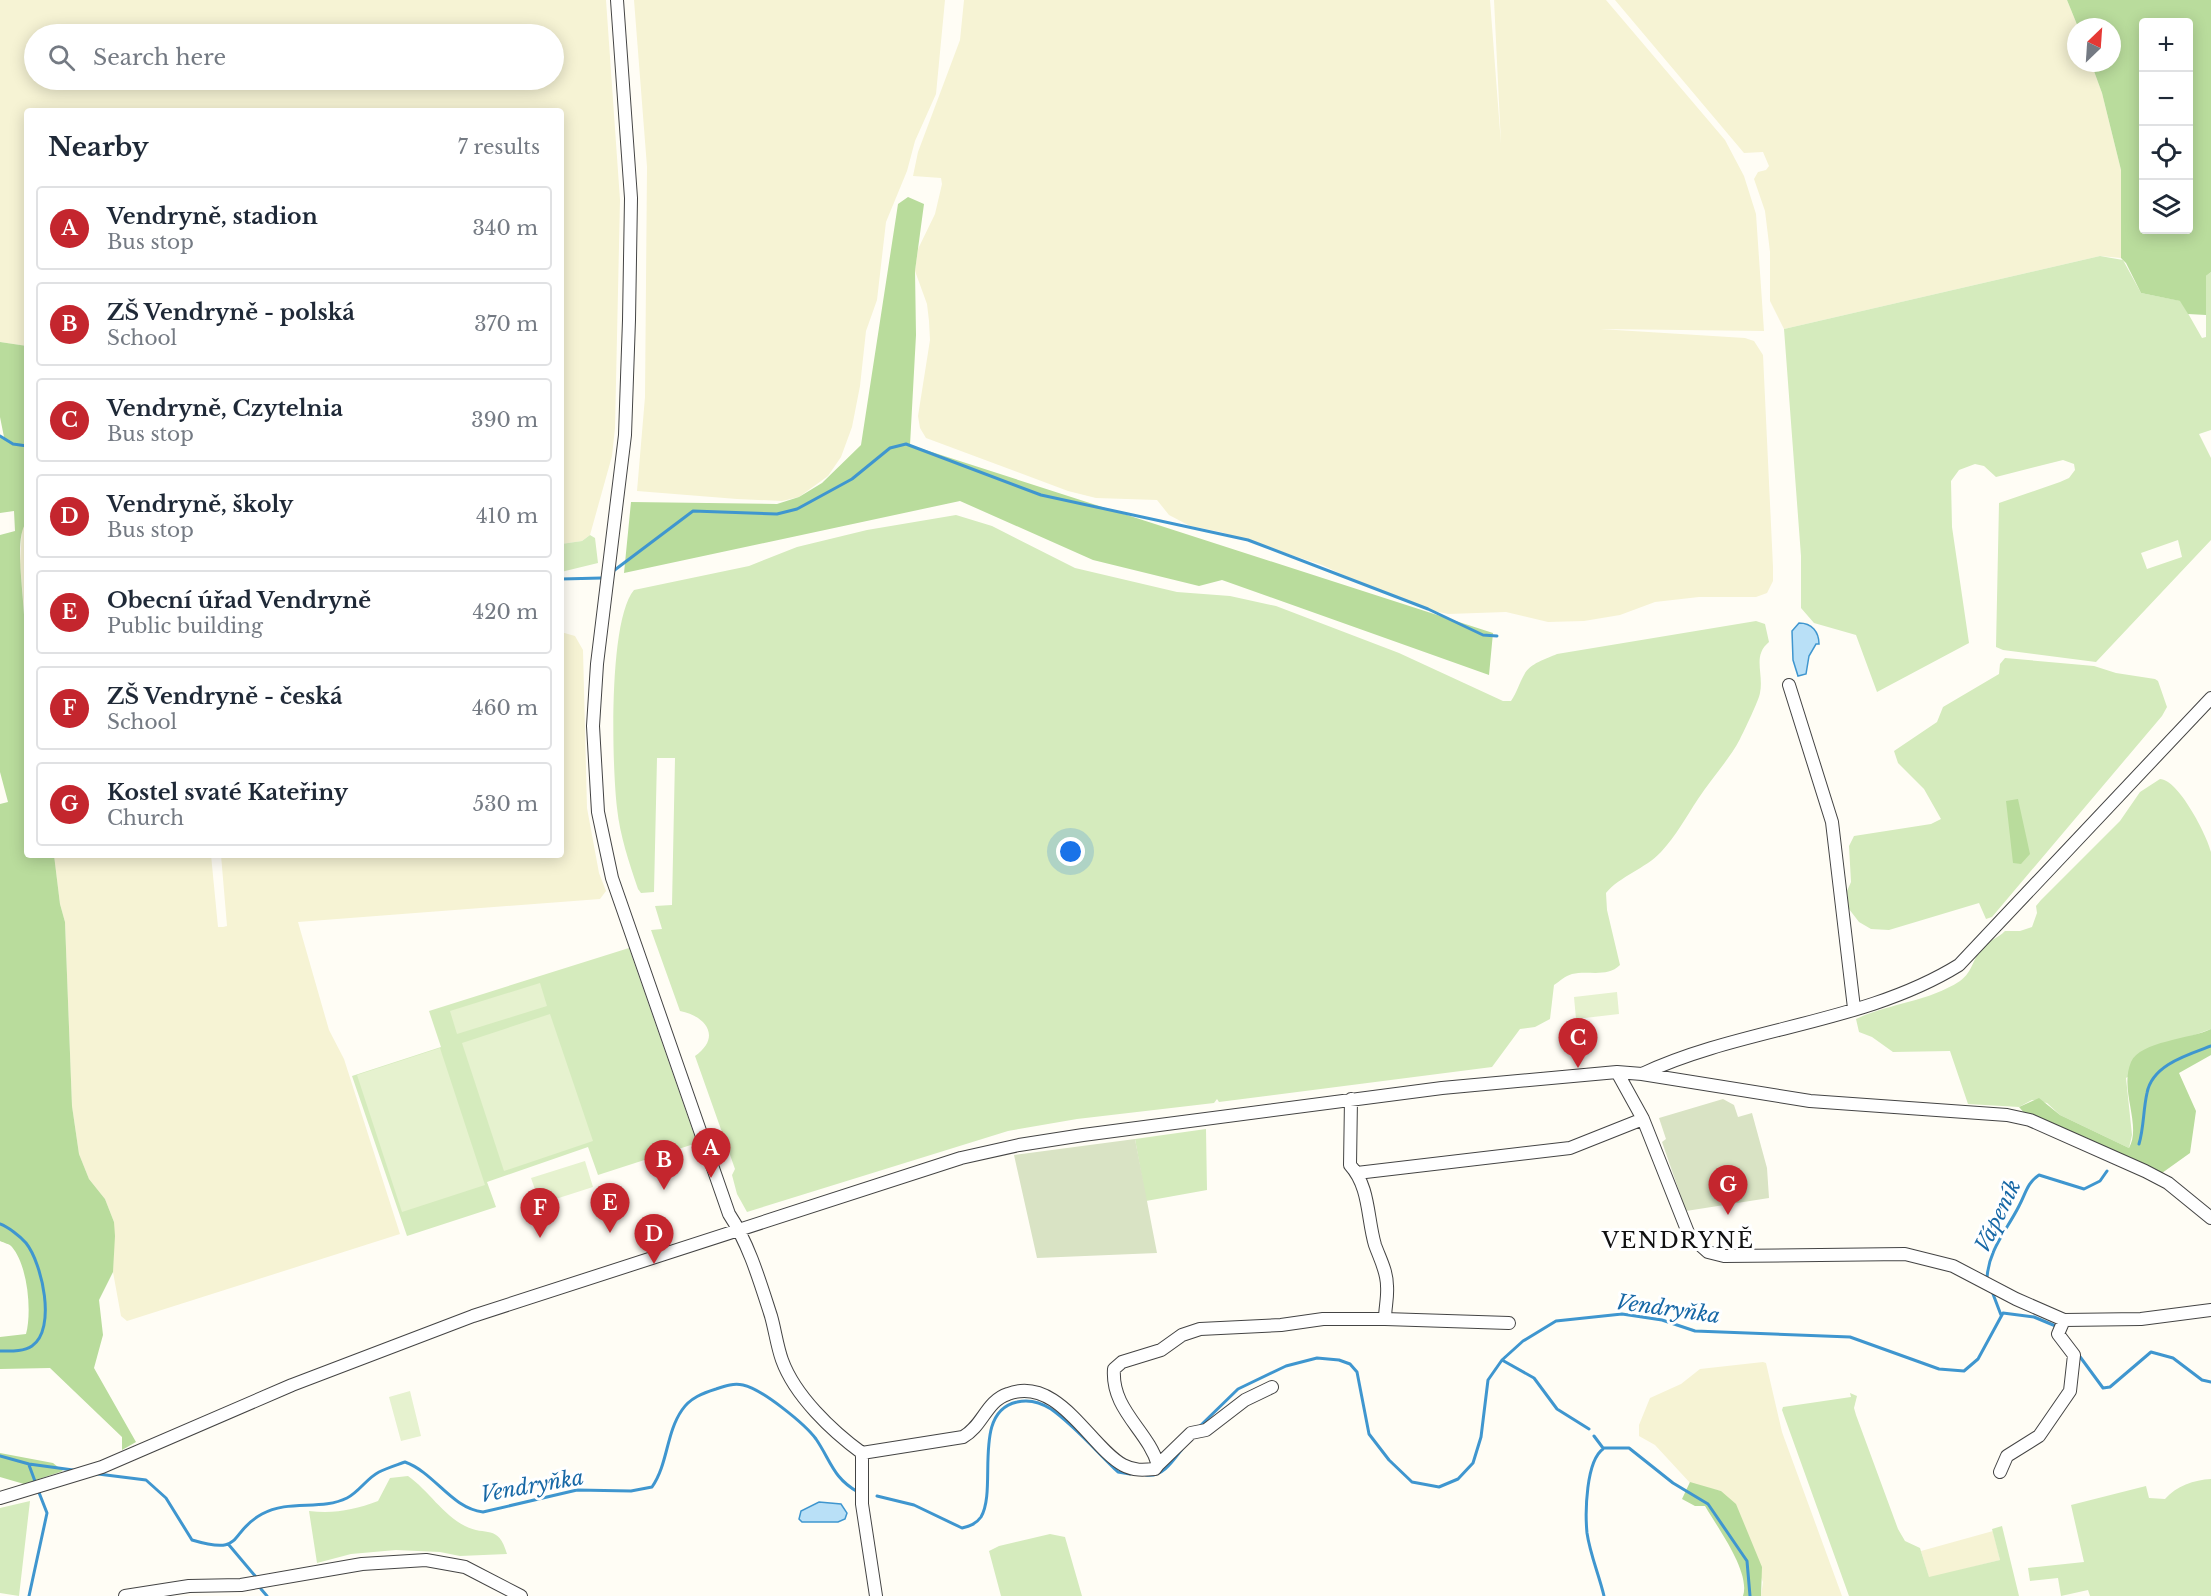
<!DOCTYPE html>
<html lang="en">
<head>
<meta charset="utf-8">
<style>
  :root { --surface:#fff; --page:#f6f6f7; --text:#1f2937; --muted:#747a83; --line:#e0e1e3; --accent:#c4262e }
  body { margin:0; font-family:"Libre Baskerville",serif; background:var(--page); color:var(--text) }
  .controls { position:absolute; right:18px; top:18px; display:grid; overflow:hidden; border-radius:6px; box-shadow:0 3px 15px #0003 }
  .controls button { width:54px; height:54px; display:grid; place-items:center; padding:0; border:0; border-bottom:2px solid var(--line); background:var(--surface); color:var(--text); font:30px sans-serif }
  .compass { position:absolute; left:2067px; top:18px; width:54px; height:54px; border-radius:50%; background:var(--surface); box-shadow:0 3px 15px #0003; rotate:25deg }
  .you { position:absolute; left:1071px; top:852px; width:21px; height:21px; margin:-15px; border:4px solid #fff; border-radius:50%; background:#1a73e8; box-shadow:0 0 0 9px #1a73e833 }
  .badge { display:grid; place-items:center; width:39px; height:39px; border-radius:50%; background:var(--accent); color:#fff; font-size:20px; font-weight:700 }
  .pin { position:absolute; translate:-50% -50px; filter:drop-shadow(0 2px 3px #0008) }
  .pin::after { content:''; position:absolute; top:32px; width:21px; height:18px; background:inherit; clip-path:polygon(0 0,100% 0,50% 100%) }
  .list { margin:0; padding:0; list-style:none }
  h2 { display:flex; justify-content:space-between; align-items:center; height:78px; margin:0; padding:0 24px; font-size:26px }
  h2 small { font-size:20px; font-weight:400; color:var(--muted) }
  .list li { display:grid; grid-template-columns:39px 1fr auto; gap:18px; align-items:center; box-sizing:border-box; height:84px; margin:0 12px 12px; padding:0 12px; border:2px solid var(--line); border-radius:6px }
  .list b { display:block; font-size:22px; white-space:nowrap }
  .list p { margin:0; font-size:20px; white-space:nowrap; color:var(--muted) }
  .list em { font-size:20px; font-style:normal; color:var(--muted) }
  .icon { flex:none; width:33px; height:33px; fill:none; stroke:currentColor; stroke-width:2; stroke-linecap:round; stroke-linejoin:round }
  .map { position:relative; flex:none; width:2211px; height:1596px; overflow:hidden }
  .search { position:absolute; background:var(--surface); box-shadow:0 3px 15px #0003; left:24px; top:24px; width:540px; height:66px; display:flex; align-items:center; gap:15px; box-sizing:border-box; padding:0 21px; border-radius:33px; color:var(--muted); font-size:22px }
  .panel { position:absolute; background:var(--surface); box-shadow:0 3px 15px #0003; left:24px; top:108px; width:540px; height:750px; border-radius:6px }
  .map>svg:first-child { display:block }
  .farmland { fill:#f6f3d4; fill-rule:evenodd }
  .green { fill:#d5ebbd; fill-rule:evenodd }
  .forest { fill:#b9dc9c; fill-rule:evenodd }
  .cemetery { fill:#d9e3c4 }
  .pitch { fill:#e6f2cf }
  .water { fill:#b9e0f7; stroke:#3f96cf; stroke-width:1.5 }
  .lines { fill:none; stroke-linecap:round; stroke-linejoin:round }
  .stream { stroke:#3f96cf; stroke-width:3 }
  .minor-casing { stroke:#444; stroke-width:14 }
  .minor { stroke:#fff; stroke-width:12 }
  .labels { text-anchor:middle; dominant-baseline:central; stroke-width:6; stroke-linejoin:round; paint-order:stroke }
  .water-label { font-size:21px; font-style:italic; fill:#1768a6; stroke:#fff }
  .quarter-label { font-size:22px; letter-spacing:1.5px; fill:#111; stroke:#fff }
</style>
</head>
<body>
<div class="map">
<svg width="2211" height="1596" viewBox="0 0 2211 1596">
  <rect width="100%" height="100%" fill="#fffdf5"/>
  <path class="farmland" d="M0 0H606L620 200 615 428 612 456 590 535 582 541 561 544V111H27V346L0 342ZM34 34H554V80H34Z
    M634 0H945L936 94 915 141 907 171 886 222 877 300 866 331 860 386 852 427 841 457 828 476 799 497 782 501 737 499 637 491 645 397 647 167Z
    M964 0H1490L1501 144 1494 0H1606L1725 140 1744 176 1756 214 1764 331 1600 329 1745 338 1754 341 1763 355 1773 567V581L1767 593 1756 597H1699L1655 602 1620 615 1584 621 1548 622 1506 612 1448 614 1425 609 1371 588 1322 565 1221 532 1190 526 1169 515 1157 500 1096 498 1068 491 926 438 920 428 918 416 930 340 929 321 927 304 915 271 918 249 935 214 942 184 941 178 913 176 918 152 960 40Z
    M1615 0H2067L2078 27 2076 63H2091L2102 93 2121 170V258L2100 256 1784 329 1770 301V252L1765 211 1754 179 1758 172 1766 170 1769 166 1763 152 1744 153Z
    M26 522H27V642L20 564 22 529Z
    M561 632 575 636 583 650 587 808 599 873 606 891 600 899 298 922 329 1030 344 1059 400 1234 127 1321 121 1316 113 1272 114 1222 105 1199 89 1179 79 1154 72 1106 65 922 60 904 54 855H211L218 927H223L227 926 221 855H561Z
    M1763 1362 1766 1363 1782 1432 1842 1596H1761L1763 1582 1721 1491 1692 1485 1655 1445 1639 1436V1425L1650 1398 1681 1384 1700 1369Z
    M1993 1531 2000 1560 1929 1578 1921 1551Z"/>
  <path class="green" d="M2100 256 2123 260 2141 293 2181 301 2202 338 2206 337V276L2211 272V430L2199 434 2211 458V540L2096 662 2003 650 1996 647 1999 503 2060 482 2069 478 2075 470 2074 464 2063 460 1996 477 1984 466 1975 464 1959 470 1951 481 1952 527 1969 643 1877 692 1856 635 1814 623 1801 608V556L1784 329ZM2178 540 2182 557 2147 569 2141 553Z
    M956 515 992 526 1075 568 1177 592 1230 596 1276 606 1399 653 1503 701H1511C1517 692 1519 684 1524 675 1530 663 1546 659 1557 654L1756 621 1765 624 1769 642C1752 656 1764 673 1760 693 1759 700 1744 731 1740 739 1729 760 1711 779 1698 799 1686 817 1676 836 1661 852 1645 869 1620 876 1606 893L1607 910 1620 965C1607 978 1588 970 1572 974 1565 976 1560 981 1554 985L1550 1019 1535 1027 1520 1029 1492 1067 1219 1102 1217 1099 1214 1103 1077 1119 1008 1131 747 1212 737 1194 732 1175 735 1169 695 1056C722 1037 706 1016 680 1011L651 930 662 929 655 906 672 905 675 758H657L654 892 641 893 638 889C629 862 620 836 617 808 612 765 608 621 634 590L749 566 797 547 867 530Z
    M590 535 595 538 598 563 561 572V544L582 541Z
    M2005 658 2094 666 2116 673 2155 679 2158 681 2167 707 2162 716 1992 917 1986 919 1979 903 1889 930 1871 929 1859 922 1849 909 1847 891 1851 882 1849 846 1854 836 1931 824 1941 819 1924 789 1898 763 1894 751 1937 722 1943 707 1999 674 2000 664Z
    M2160 779C2178 779 2207 835 2211 852V1029L2186 1038 2126 1078 2132 1135 2129 1148 2060 1115 2047 1103 2032 1100 2019 1107 1968 1104 1950 1051 1893 1052 1872 1037 1859 1032 1856 1019C1890 1003 1928 1002 1960 981 1973 972 1973 957 1983 947 1990 940 1998 938 2005 931H2020L2032 927 2037 913 2036 906 2041 900 2120 821 2140 792Z
    M629 948 697 1143 598 1175 588 1147 487 1182 496 1207 407 1236 352 1076 441 1047 429 1011Z
    M1206 1129 1207 1190 1146 1201 1135 1139Z
    M1850 1393 1857 1396 1854 1408 1856 1415 1898 1529 1905 1541 1920 1548 1929 1577 2000 1560 1992 1529 2002 1526 2019 1596H1849L1782 1410 1783 1407 1851 1397Z
    M408 1476C428 1490 443 1515 465 1526 486 1537 498 1523 507 1554L460 1556 440 1552 396 1550 351 1554 317 1563 309 1511C334 1514 354 1510 378 1501L390 1478Z
    M2211 1479V1596H2090L2088 1590 2061 1596 2058 1578 2030 1581 2028 1568 2084 1562 2071 1505 2146 1486 2149 1498 2165 1499C2176 1486 2194 1480 2211 1479Z
    M30 1501 19 1596 0 1593V1508Z
    M1050 1534 1065 1537 1082 1596H1001L989 1551 999 1546Z"/>
  <path class="forest" d="M2067 0H2211V272L2206 276V315L2188 314 2180 301 2141 293 2126 263 2121 258V170L2102 93 2091 63H2112V27H2078ZM2188 22V230H2144V22Z
    M908 197 924 204 915 271 916 335 910 445 1493 633 1489 675 1222 580 1199 586 1093 560 960 501 624 573 631 502 777 504 799 497 822 483 861 445 898 204Z
    M0 342 27 346V522C16 533 21 572 22 589 30 677 27 766 27 855H54L60 904 65 922 72 1106 79 1154 89 1179 105 1199 114 1222 115 1236 113 1272 99 1300 103 1335 94 1368 136 1442 122 1450V1437L50 1368 0 1369V1337L26 1334C32 1312 28 1266 12 1247 10 1244 4 1243 0 1241V804L8 802 0 772V535L15 531 14 511 0 513V438L4 437 0 417Z
    M2018 799 2030 854 2021 864 2013 863 2006 801Z
    M2211 1029V1055L2179 1073 2196 1111 2190 1153 2162 1173 2087 1138 2026 1115 2019 1107 2039 1098 2060 1115 2129 1148C2142 1125 2119 1090 2131 1062 2140 1041 2191 1039 2211 1029Z
    M0 1453 53 1463 63 1471 24 1484 0 1477Z
    M1690 1482 1721 1491 1736 1504 1762 1567 1761 1596H1743C1751 1572 1717 1527 1705 1506H1695L1682 1499Z"/>
  <path class="cemetery" d="M1723 1099 1734 1105 1738 1117 1752 1113 1767 1168 1769 1198 1686 1211 1662 1142 1666 1139 1659 1118Z
    M1135 1139 1157 1253 1037 1258 1014 1155Z"/>
  <path class="pitch" d="M540 983 547 1006 457 1034 450 1011Z
    M1617 992 1619 1014 1576 1019 1574 997Z
    M550 1014 593 1141 504 1171 462 1043Z
    M440 1048 485 1185 402 1212 357 1075Z
    M585 1161 593 1187 540 1204 531 1178Z
    M410 1391 421 1436 401 1441 389 1397Z"/>
  <path class="water" d="M1799 623C1812 623 1819 632 1819 644H1816L1809 656 1806 674 1798 676 1793 660 1792 631Z
    M819 1502 841 1504 847 1513 845 1519 838 1522H802L799 1519 801 1511Z"/>
  <g class="lines">
    <path class="stream" d="M0 436 13 444 27 446
      M612 572 693 511 777 514 797 509 852 479 890 448 906 444 1041 495 1248 540 1428 609 1483 635 1497 636
      M561 579 602 578
      M2139 1144C2144 1127 2143 1111 2147 1093 2152 1065 2187 1055 2211 1046
      M0 1224C8 1227 20 1236 26 1243 42 1263 57 1329 32 1346 23 1352 10 1351 0 1351
      M1987 1279C1988 1250 2007 1230 2019 1206 2026 1193 2027 1183 2039 1175L2084 1189 2100 1181 2107 1171
      M1993 1294 2001 1315
      M2078 1354 2103 1388 2110 1387 2151 1352 2173 1358 2202 1380 2211 1382
      M1502 1360 1534 1378 1557 1409 1589 1429
      M1199 1427 1238 1389 1286 1366 1317 1358 1339 1360 1350 1364 1357 1372 1369 1434 1389 1460 1412 1482 1439 1487 1458 1479 1473 1463 1481 1437 1488 1380 1502 1360 1523 1341 1556 1321 1622 1314 1662 1320 1695 1331 1850 1337 1939 1369 1964 1371 1978 1359 2003 1313 2034 1317 2058 1327
      M1594 1436 1603 1448H1629L1673 1483 1708 1504 1747 1561 1750 1596
      M1603 1449C1586 1461 1585 1512 1587 1533 1590 1554 1599 1575 1604 1596
      M0 1456 29 1464 73 1470
      M29 1465 36 1484
      M98 1474 146 1480 166 1498 192 1540C246 1556 227 1533 262 1514 289 1499 321 1511 347 1498 359 1492 367 1478 379 1472 387 1468 397 1465 405 1462 435 1473 451 1508 483 1512L577 1490 631 1491 652 1487C668 1464 666 1433 682 1410 690 1398 703 1393 716 1389 725 1386 733 1383 743 1385 762 1389 805 1424 816 1439 831 1461 833 1478 858 1492
      M1146 1475C1162 1478 1173 1461 1182 1449
      M877 1496 914 1505 962 1528C970 1526 976 1524 981 1517 998 1488 971 1412 1017 1402 1029 1399 1040 1402 1051 1409 1075 1426 1097 1452 1118 1472L1130 1474
      M229 1545 256 1577
      M261 1589 267 1596
      M29 1596 47 1513 38 1490"/>
    <g class="minor-casing">
      <path id="minor" d="M617 0 631 198 629 320 625 435 597 664 593 726 598 812 612 878 729 1214C749 1244 760 1282 771 1316 775 1330 777 1346 782 1360 795 1396 832 1431 862 1453V1504L876 1596
        M1789 685 1832 822 1854 1008
        M1617 1072 1643 1119 1689 1235 1708 1252 1724 1256 1905 1254 1953 1266 2016 1299 2064 1320 2141 1319 2211 1310
        M1642 1074C1742 1027 1864 1024 1959 965L2211 698
        M1357 1173 1570 1148 1643 1119
        M1385 1319 1509 1323
        M862 1453 963 1437C983 1426 986 1401 1008 1394 1058 1375 1090 1447 1123 1465 1134 1471 1144 1470 1155 1469L1158 1465C1148 1430 1111 1410 1114 1369L1122 1362 1161 1350 1182 1335 1200 1329 1281 1325 1323 1319H1385C1385 1308 1388 1297 1387 1286 1387 1271 1380 1259 1375 1245 1367 1218 1370 1187 1350 1165L1351 1099
        M1158 1465 1191 1433 1206 1430 1245 1400 1272 1387
        M2000 1472 2007 1456 2039 1436 2070 1391 2074 1355 2058 1334 2064 1320
        M0 1498 102 1467 292 1385 473 1316 961 1158 1019 1145 1083 1135 1442 1088 1617 1072 1642 1074 1810 1101 2007 1115 2030 1120 2145 1171 2168 1183 2211 1218
        M125 1596 189 1586 241 1585 362 1564 426 1560 465 1567 521 1596"/>
    </g>
    <use href="#minor" class="minor"/>
  </g>
  <g class="labels">
    <g class="water-label">
      <text transform="translate(1998 1216) rotate(-64)">Vápeník</text>
      <text transform="translate(1668 1309) rotate(8)">Vendryňka</text>
      <text transform="translate(532 1486) rotate(-10)">Vendryňka</text>
    </g>
    <g class="quarter-label">
      <text x="1678" y="1240">VENDRYNĚ</text>
    </g>
  </g>
</svg>
<div class="controls">
<button>+</button>
<button>−</button>
<button><svg class="icon" aria-label="locate" viewBox="0 0 24 24"><circle cx="12" cy="12" r="6"/><path d="M12 2v4M12 18v4M2 12h4M18 12h4"/></svg></button>
<button><svg class="icon" aria-label="layers" viewBox="0 0 24 24"><path d="M12 4l9 5-9 5-9-5zM3 14l9 5 9-5"/></svg></button>
</div>
<svg class="compass" viewBox="-18 -18 36 36"><path d="M0-13l5 13h-10z" fill="#e53935"/><path d="M0 13l5-13h-10z" fill="#747a83"/></svg>
<div class="you"></div>
<div class="pin badge" style="left:711px;top:1178px">A</div>
<div class="pin badge" style="left:664px;top:1190px">B</div>
<div class="pin badge" style="left:1578px;top:1068px">C</div>
<div class="pin badge" style="left:654px;top:1264px">D</div>
<div class="pin badge" style="left:610px;top:1233px">E</div>
<div class="pin badge" style="left:540px;top:1238px">F</div>
<div class="pin badge" style="left:1728px;top:1215px">G</div>
<div class="search"><svg class="icon" aria-label="search" viewBox="0 0 24 24"><circle cx="10" cy="10" r="6"/><path d="M15 15l6 6"/></svg>Search here</div>
<section class="panel">
<h2>Nearby<small>7 results</small></h2>
<ul class="list">
<li><span class="badge">A</span><div><b>Vendryně, stadion</b><p>Bus stop</p></div><em>340 m</em></li>
<li><span class="badge">B</span><div><b>ZŠ Vendryně - polská</b><p>School</p></div><em>370 m</em></li>
<li><span class="badge">C</span><div><b>Vendryně, Czytelnia</b><p>Bus stop</p></div><em>390 m</em></li>
<li><span class="badge">D</span><div><b>Vendryně, školy</b><p>Bus stop</p></div><em>410 m</em></li>
<li><span class="badge">E</span><div><b>Obecní úřad Vendryně</b><p>Public building</p></div><em>420 m</em></li>
<li><span class="badge">F</span><div><b>ZŠ Vendryně - česká</b><p>School</p></div><em>460 m</em></li>
<li><span class="badge">G</span><div><b>Kostel svaté Kateřiny</b><p>Church</p></div><em>530 m</em></li>
</ul>
</section>
</div>
</body>
</html>
